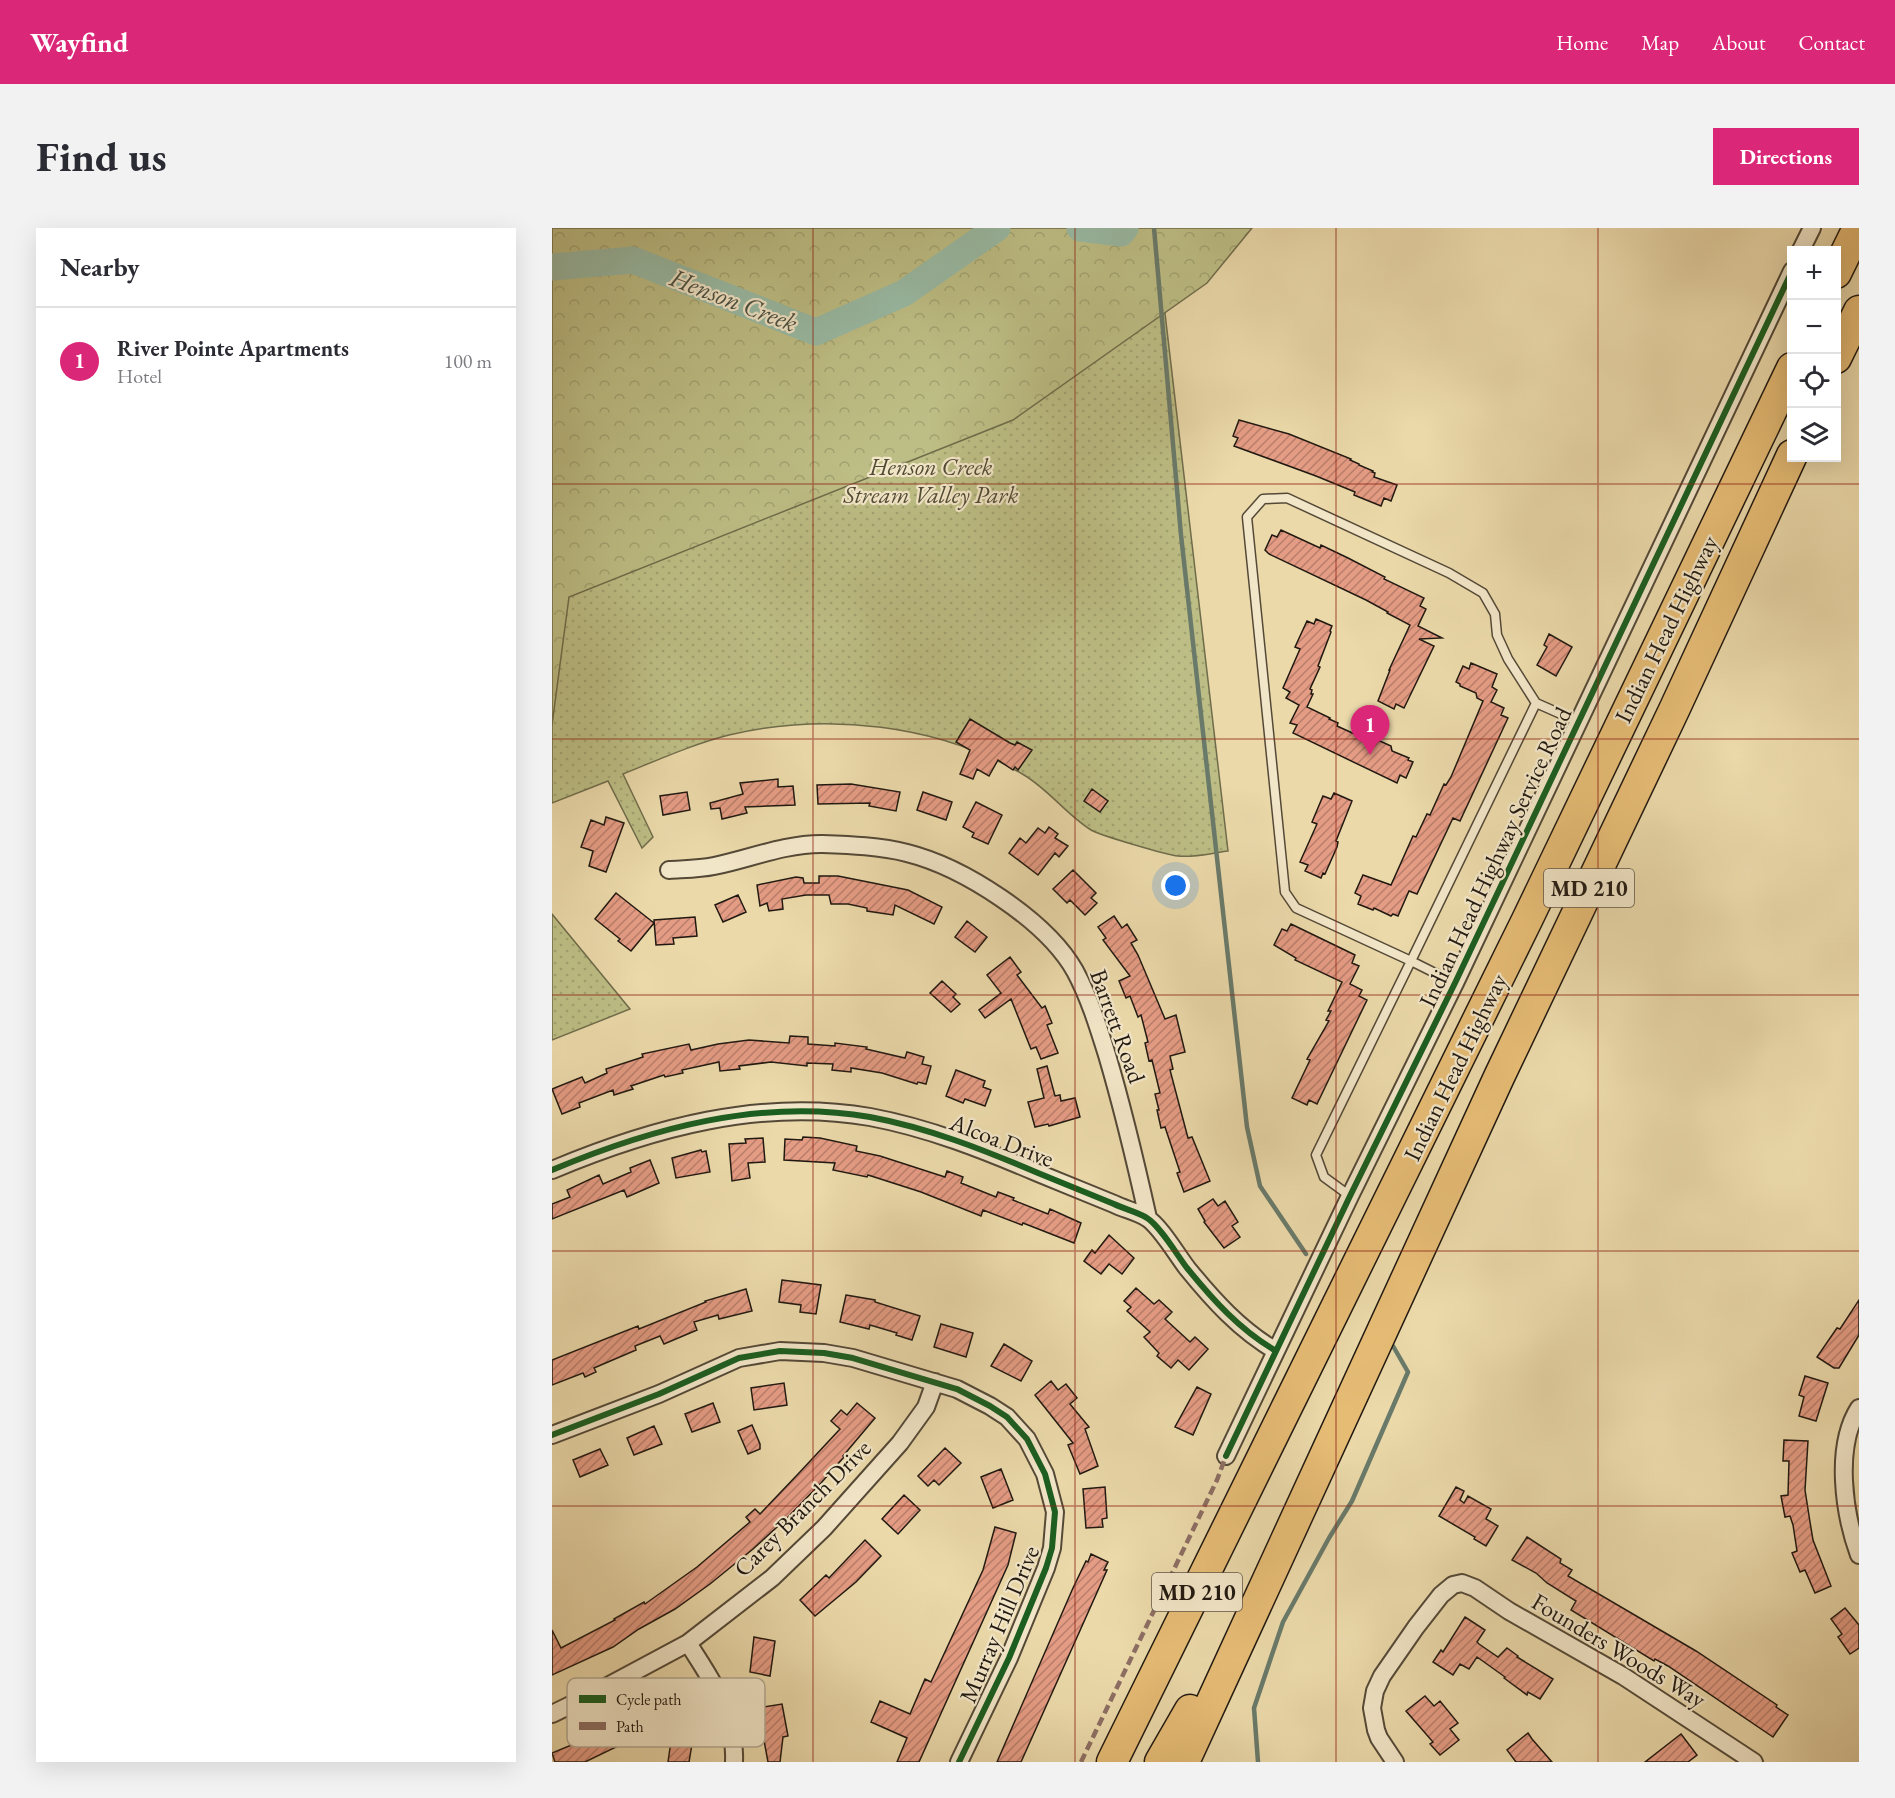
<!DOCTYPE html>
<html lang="en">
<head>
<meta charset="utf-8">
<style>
  :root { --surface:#fff; --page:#f2f2f3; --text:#2b2b33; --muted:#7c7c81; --line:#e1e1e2; --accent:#db2777 }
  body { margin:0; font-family:"EB Garamond",serif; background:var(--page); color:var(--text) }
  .controls { position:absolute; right:18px; top:18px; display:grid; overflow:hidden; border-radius:0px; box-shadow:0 6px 24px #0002 }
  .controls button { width:54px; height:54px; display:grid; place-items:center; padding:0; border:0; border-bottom:2px solid var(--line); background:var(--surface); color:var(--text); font:30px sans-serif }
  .you { position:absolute; left:624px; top:658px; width:21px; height:21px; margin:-15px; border:4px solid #fff; border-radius:50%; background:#1a73e8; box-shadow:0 0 0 9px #1a73e833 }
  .badge { display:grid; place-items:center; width:39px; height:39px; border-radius:50%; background:var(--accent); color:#fff; font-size:20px; font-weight:700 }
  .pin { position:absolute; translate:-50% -50px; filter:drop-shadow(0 2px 3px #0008) }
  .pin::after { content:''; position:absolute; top:32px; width:21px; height:18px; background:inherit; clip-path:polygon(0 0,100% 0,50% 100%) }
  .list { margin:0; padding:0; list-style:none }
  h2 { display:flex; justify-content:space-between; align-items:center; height:78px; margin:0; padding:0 24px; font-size:26px }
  h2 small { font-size:20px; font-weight:400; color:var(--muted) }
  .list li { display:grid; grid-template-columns:39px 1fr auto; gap:18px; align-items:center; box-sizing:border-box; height:108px; padding:0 24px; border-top:2px solid var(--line) }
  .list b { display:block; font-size:22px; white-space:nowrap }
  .list p { margin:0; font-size:20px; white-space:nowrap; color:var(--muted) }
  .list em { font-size:20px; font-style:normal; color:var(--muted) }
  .icon { flex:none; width:33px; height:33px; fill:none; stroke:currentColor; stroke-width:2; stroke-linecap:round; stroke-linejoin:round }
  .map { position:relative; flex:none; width:1307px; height:1534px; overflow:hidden; border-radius:0px }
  header { display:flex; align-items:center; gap:36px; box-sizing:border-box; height:84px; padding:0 30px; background:var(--accent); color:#fff }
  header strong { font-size:28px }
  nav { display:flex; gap:33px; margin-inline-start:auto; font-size:21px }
  .intro { display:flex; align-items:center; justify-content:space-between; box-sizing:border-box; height:144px; padding:0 36px }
  h1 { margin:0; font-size:42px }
  .button { padding:15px 27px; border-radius:0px; background:var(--accent); color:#fff; font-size:21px; font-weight:700 }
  main { display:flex; gap:36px; padding:0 36px }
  aside { flex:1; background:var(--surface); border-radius:0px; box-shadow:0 6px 24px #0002 }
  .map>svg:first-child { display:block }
  .green { fill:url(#green-dots); stroke:#6f6c4b; stroke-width:1.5 }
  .forest { fill:url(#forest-crowns); stroke:#6f6c4b; stroke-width:1.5 }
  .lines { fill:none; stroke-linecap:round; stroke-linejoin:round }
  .stream { stroke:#697a6a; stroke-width:4.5 }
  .river { stroke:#99bba5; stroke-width:27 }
  .building { fill:url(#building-hatch); stroke:#211911; stroke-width:1.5 }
  .lane-casing { stroke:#544937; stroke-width:11 }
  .street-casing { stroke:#544937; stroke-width:20 }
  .highway-casing { stroke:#211911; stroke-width:33 }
  .lane { stroke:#f2e6c8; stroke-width:8 }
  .street { stroke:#f2e6c8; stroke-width:16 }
  .highway { stroke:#e6bc75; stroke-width:30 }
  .quiet { stroke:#8d6e63; stroke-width:4.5; stroke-dasharray:9 4.5; stroke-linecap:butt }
  .cycleway-casing { stroke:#f2e6c8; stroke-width:10 }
  .cycleway { stroke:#1b5e20; stroke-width:6 }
  .grid { fill:none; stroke:#8f2418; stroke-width:1.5; stroke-opacity:0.55 }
  .labels { text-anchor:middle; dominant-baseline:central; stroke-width:4.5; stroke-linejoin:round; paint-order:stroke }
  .shield { fill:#f2e6c8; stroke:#605648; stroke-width:1.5 }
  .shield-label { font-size:22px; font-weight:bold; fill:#211911 }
  .park-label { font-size:24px; font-style:italic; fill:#504b34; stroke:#f2e6c8 }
  .street-label { font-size:24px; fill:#211911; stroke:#f2e6c8 }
  .water-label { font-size:26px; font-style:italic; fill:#4b5245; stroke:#f2e6c8 }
  .key { fill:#f2e6c8; stroke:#b3a891; stroke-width:1.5 }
  .key-label { font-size:16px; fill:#211911 }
</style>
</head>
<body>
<header>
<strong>Wayfind</strong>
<nav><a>Home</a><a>Map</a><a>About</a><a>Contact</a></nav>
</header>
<div class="intro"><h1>Find us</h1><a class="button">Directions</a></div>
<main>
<aside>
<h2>Nearby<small></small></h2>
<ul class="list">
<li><span class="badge">1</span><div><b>River Pointe Apartments</b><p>Hotel</p></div><em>100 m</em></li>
</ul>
</aside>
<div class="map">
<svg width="1307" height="1534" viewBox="0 0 1307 1534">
  <defs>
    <pattern id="green-dots" width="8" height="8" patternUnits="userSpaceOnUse" patternTransform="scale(1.5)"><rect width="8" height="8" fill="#bdbe85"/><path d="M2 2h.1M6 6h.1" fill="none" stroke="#a2a372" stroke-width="1.8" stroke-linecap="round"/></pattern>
    <pattern id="forest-crowns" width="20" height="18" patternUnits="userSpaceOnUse" patternTransform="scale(1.5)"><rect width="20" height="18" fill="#bdbe85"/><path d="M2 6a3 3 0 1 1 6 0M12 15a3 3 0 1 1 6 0" fill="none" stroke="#a2a372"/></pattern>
    <pattern id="building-hatch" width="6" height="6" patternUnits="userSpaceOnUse" patternTransform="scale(1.5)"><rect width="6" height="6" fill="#e59c84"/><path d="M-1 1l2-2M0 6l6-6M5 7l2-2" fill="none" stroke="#b97e6b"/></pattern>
  </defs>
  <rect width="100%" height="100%" fill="#ebd9aa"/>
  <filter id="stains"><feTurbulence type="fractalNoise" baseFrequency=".00333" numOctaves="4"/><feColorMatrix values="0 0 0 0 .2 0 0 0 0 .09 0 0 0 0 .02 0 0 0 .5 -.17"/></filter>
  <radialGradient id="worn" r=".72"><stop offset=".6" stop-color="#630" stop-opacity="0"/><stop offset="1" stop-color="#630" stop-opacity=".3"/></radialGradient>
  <path class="green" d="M0 0H603L676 623C660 625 641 630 626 628 615 627 547 607 539 602 515 587 497 562 472 547 386 496 275 484 177 507 141 516 106 532 71 546L101 609 90 620 56 553 0 575Z
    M0 686 78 781 0 812Z"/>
  <path class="forest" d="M0 0H700L655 55 461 192 17 369 0 497Z"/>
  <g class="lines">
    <path class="stream" d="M602 0 629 307 695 899 708 958 754 1026
      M706 1534 702 1480 731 1394 777 1310 800 1273 856 1144 841 1118"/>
    <path class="river" d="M528 0 569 5 573 0
      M0 39 81 32 264 104 352 65 445 0"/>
  </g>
  <path class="building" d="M687 192 737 206 799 231 798 232 807 236V237L821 243 820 244 823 245 822 249 845 257 839 273 832 270 829 278 802 267 803 264 764 248 682 218 686 210 681 208Z
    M729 302 768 320 769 317 796 330 833 349 832 351 872 370 868 378 874 381 866 398 890 410 867 411 882 418 852 480 844 476 842 481 826 473 838 442H837L858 397 835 385 836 384 814 372 717 326 713 322 720 307 725 309Z
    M764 391 780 398 778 403 779 404 766 438 768 439 758 461 760 462 759 466H761L755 479 778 490 777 491 786 495 785 498 807 508 808 506 817 510V508L839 518 840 523 857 530 856 532 861 534 854 550 848 547 845 555 741 505 745 497 738 495 747 477 734 470 738 464 731 460 748 421 743 419 755 393 762 396Z
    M997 406 1020 419 1004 448 985 437 995 419 992 417Z
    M919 435 945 446 940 459 945 462 939 474 952 480 949 487 956 490 908 593 901 590 865 666 857 663 846 688 841 686 839 688 822 680 821 682 806 676 809 668 803 665 811 647 839 657 861 608 864 609 875 586 878 587 892 556 894 557 899 549 931 473 925 470 924 465 908 458V456L904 454 911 438 917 441Z
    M418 491 458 515 463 517 465 514 480 522 466 542 463 539 461 542 446 532 437 548 425 541 421 551 408 546 418 522 404 514Z
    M226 551V559L241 558 243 577 193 579 195 585 170 591 168 580 159 581 158 575 191 566 188 555Z
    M299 556 348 564 344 583 317 578 318 575 266 576 265 557Z
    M540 561 556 573 548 584 532 573Z
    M135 564 138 582 111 587 108 568Z
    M371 564 400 574 394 592 365 582Z
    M782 565 800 573 784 613 786 614 785 619 773 646 771 645 769 650 753 643 756 637 748 634 765 596 760 594 771 568 779 571Z
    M424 574 450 587 436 616 420 609 422 605 411 599Z
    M54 589 72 595 54 644 37 638 41 623 29 619 39 592 52 597Z
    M497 599 506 606 503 610 516 618 507 629 503 625 486 647 457 625 468 610 474 615 486 600 493 605Z
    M521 642 544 665 539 670 545 675 533 687 518 672 515 675 501 661Z
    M267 648H286L356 662 390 679 382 696 343 677 341 687 315 683V680L296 676H279L277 667H254L230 671 231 681 217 683 215 675 208 678 205 657 244 649 251 650 252 655H267Z
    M64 665 102 695 79 723 66 713 68 711 43 691Z
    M186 667 194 684 171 694 163 677Z
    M562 688 570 700 575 696 585 712 579 715 586 727 613 791 624 787 633 824 618 828 621 841 618 842 636 910 640 909 658 953 632 964 625 945 628 944 613 899 609 900 605 882H607L603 866 608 865 600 832 597 833 593 815 596 814 589 787 586 789 578 768 574 770 567 753 578 748 551 712 554 710 546 699Z
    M143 689 145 708 121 710 122 716 104 717 102 692Z
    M415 693 435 709 423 724 403 709Z
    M739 696 803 727 800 735 807 738 798 756 810 762 807 768 815 772 765 876 757 872 755 877 740 870 758 832 755 831 777 793 774 792 779 783H776L790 754 743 732 744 730 722 717 730 701 735 703Z
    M458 729 469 744 465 747 490 780 493 778 500 795 495 797 506 825 489 831 484 819 479 821 459 771 433 790 427 782 449 765 435 747Z
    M390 753 404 766 401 769 408 776 399 784 378 765Z
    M238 808 256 809V816L283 818V815L315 819 314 821 353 830 355 824 372 829 370 836 379 838 374 856 366 854 365 856 330 845 299 840V844L280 842 281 836 255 835V838L219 834 187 838 188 841 168 843 167 834 130 842 131 845 113 849 112 847 79 858 81 861 62 867 61 862 27 875 28 879 10 886 0 861 30 849 33 855 55 845 54 841 91 829 90 826 137 816 139 822 166 816 197 812 237 815Z
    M495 838 503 868 508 867 509 873 523 870 528 889 497 898 496 896 483 899 476 874 492 870 485 841Z
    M404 842 433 853 431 859 439 862 433 878 413 871 411 875 394 868Z
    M251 909 268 910 305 918 304 923 328 928 393 949 395 943 411 949 409 955 444 969 446 964 462 970 461 972 496 986 498 981 529 995 522 1015 471 995 470 997 431 982 429 988 369 964 316 947 315 949 281 942 283 935 232 932 233 911 250 912Z
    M211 910 213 934 196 935 198 950 180 953 177 916 194 915 193 911Z
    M149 922 150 924 154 923 158 944 124 950 120 930Z
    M98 932 107 955 75 969 72 962 0 991V976L18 969 15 962 47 947 51 956 79 944 78 940Z
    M661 971 666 978 673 973 686 994 680 998 688 1009 672 1020 652 994 653 993 646 981Z
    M557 1007 582 1030 570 1046 557 1036 549 1046 532 1033 540 1022 543 1025Z
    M230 1052 269 1057 264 1086 248 1084 249 1077 227 1074Z
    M584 1060 602 1076 607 1072 620 1084 613 1091 638 1114 643 1109 656 1121 637 1142 626 1132 619 1140 605 1128 607 1125 592 1109 598 1104 575 1083 579 1079 572 1073Z
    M194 1061 200 1083 167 1091 166 1087 142 1094 145 1102 112 1116 108 1108 83 1118 84 1122 42 1140 44 1144 33 1149 31 1145 0 1157V1132L86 1098 87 1101 154 1074 153 1073Z
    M294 1067 323 1072V1074L368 1088 360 1112 344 1107 345 1105 318 1097 317 1101 288 1094Z
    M1307 1072V1107L1287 1140H1282L1265 1129 1285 1100 1288 1101Z
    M389 1096 421 1105 414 1129 382 1119Z
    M452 1116 480 1133 469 1153 439 1138Z
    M1253 1148 1276 1155 1264 1193 1247 1188 1252 1169 1247 1167Z
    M499 1153 506 1162 514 1156 525 1170 518 1176 537 1199 533 1201 546 1238 528 1246 516 1217 521 1215 483 1167Z
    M232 1155 235 1177 202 1182 199 1160Z
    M645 1159 659 1166 641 1207 623 1199Z
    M161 1175 168 1194 140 1204 133 1186Z
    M305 1175 323 1190 291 1228 292 1229 269 1255 236 1289 201 1321 158 1356 123 1381 87 1401 61 1419 0 1447V1402L9 1420 63 1392 62 1391 92 1374 93 1376 145 1339 198 1294 194 1289 203 1281 208 1286 247 1245 288 1201 279 1193 289 1182 295 1187Z
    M200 1197 208 1216V1221L196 1226 186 1203Z
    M102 1198 110 1216 82 1227 75 1210Z
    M1232 1212 1256 1213 1253 1262 1258 1294 1261 1312 1279 1358 1263 1365 1253 1342 1248 1344 1240 1325 1245 1323 1241 1297 1238 1288 1233 1289 1229 1268 1236 1267 1237 1233H1231Z
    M393 1220 409 1235 387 1257 382 1252 376 1258 366 1248Z
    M48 1221 56 1237 28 1249 21 1232Z
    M449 1241 461 1272 441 1280 429 1249Z
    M553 1259 555 1290 550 1291 551 1299 534 1300 531 1261Z
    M904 1259 912 1263 908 1272 912 1275 916 1268 939 1281 934 1291 946 1298 934 1318 922 1311 923 1309 887 1288Z
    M352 1267 368 1282 346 1306 330 1291Z
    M443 1299 464 1305 456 1337 367 1534H345L355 1510 319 1494 328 1473 358 1486 373 1451 379 1454 431 1342Z
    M975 1309 1009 1331 1008 1335 1020 1342 1016 1348 1144 1423 1225 1477 1224 1479 1236 1487 1221 1509 1116 1438 1103 1431 1102 1433 1019 1382 1024 1373 995 1355 984 1345 960 1332Z
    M313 1312 329 1328 304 1354 263 1388 248 1372 274 1347 277 1350Z
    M539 1326 556 1334 552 1342H555L526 1407 469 1534H445L521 1360 534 1333 536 1334Z
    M1293 1380 1307 1397V1420L1298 1426 1286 1409 1290 1406 1279 1391Z
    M913 1389 933 1402 925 1414 927 1416 946 1429 955 1420 966 1428 965 1429 1001 1451 988 1471 976 1464 975 1467 952 1450 953 1449 925 1429 917 1441 908 1436 901 1447 881 1434 889 1422 891 1424Z
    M202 1409 223 1413 218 1448 198 1444Z
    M129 1468 135 1491H133L141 1510 137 1534H116L121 1499 100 1505 99 1502 33 1534H3L0 1525 34 1511 93 1479Z
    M873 1468 882 1478 888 1473 906 1495 898 1501 907 1512 888 1527 878 1516 881 1514 854 1483Z
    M230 1476 236 1508 231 1509 228 1534H216L206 1480Z
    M976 1505 980 1511 1000 1534H964L955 1522Z
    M1129 1506 1145 1527 1136 1534H1093Z"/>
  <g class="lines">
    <g class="lane-casing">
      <path id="lane" d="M735 270 897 345 931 365 943 386 945 407 956 431 984 475 859 733 744 680 733 664 695 289 711 271Z
        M984 475 1027 494
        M798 968 772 949 764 927 859 733 903 755"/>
    </g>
    <g class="street-casing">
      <path id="street" d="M1249 22 1260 0
        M117 642C132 641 148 641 162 638 197 631 232 616 269 616 297 617 328 618 355 625 411 639 494 692 523 743 537 769 546 798 555 827 571 881 584 936 596 990
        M0 942C100 900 209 870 318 889 377 900 432 922 486 945 511 955 537 966 562 976 572 981 586 984 595 990 608 998 625 1027 635 1040 661 1072 688 1102 724 1123
        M1307 1180C1282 1219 1292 1286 1307 1327
        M0 1207 107 1166 187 1130 228 1123 272 1125 301 1130 405 1161 438 1178 455 1189 475 1211 493 1246 503 1284 500 1320 494 1340 457 1430 407 1534
        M674 1228 798 968 903 755 1240 43
        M136 1415C161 1455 184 1484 182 1534
        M0 1486 37 1468 136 1415 220 1350 272 1300 348 1215 374 1179 383 1154
        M843 1534 827 1510 824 1502 820 1480 823 1463 830 1448 864 1399 889 1367 901 1357 910 1355 923 1360 957 1383 1071 1448 1202 1534"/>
    </g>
    <g class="highway-casing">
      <path id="highway" d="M1284 45 1306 0
        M1284 130 1307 83
        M560 1534 975 692 1240 140
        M608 1534 638 1482
        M632 1534 947 849 1122 482 1240 227"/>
    </g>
    <use href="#lane" class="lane"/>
    <use href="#street" class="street"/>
    <use href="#highway" class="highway"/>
    <path class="quiet" d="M529 1534 665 1252 674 1228"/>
    <g class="cycleway-casing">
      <path id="cycleway" d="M0 942C100 900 209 870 318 889 377 900 432 922 486 945 511 955 537 966 562 976 572 981 586 984 595 990 608 998 625 1027 635 1040 661 1072 688 1102 724 1123
        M0 1207 107 1166 187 1130 228 1123 272 1125 301 1130 405 1161 438 1178 455 1189 475 1211 493 1246 503 1284 500 1320 494 1340 457 1430 407 1534
        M674 1228 798 968 903 755 1240 43"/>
    </g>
    <use href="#cycleway" class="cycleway"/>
  </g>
  <path class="grid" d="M261 0V1534M523 0V1534M784 0V1534M1046 0V1534M0 256H1307M0 511H1307M0 767H1307M0 1023H1307M0 1278H1307"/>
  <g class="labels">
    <g class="shield">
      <rect x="992" y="641" width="90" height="38" rx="4.5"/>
      <rect x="600" y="1345" width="90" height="38" rx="4.5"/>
    </g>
    <g class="shield-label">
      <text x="1037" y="660">MD 210</text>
      <text x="645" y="1364">MD 210</text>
    </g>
    <g class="park-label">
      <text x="379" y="238">Henson Creek<tspan x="379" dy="28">Stream Valley Park</tspan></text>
    </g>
    <g class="street-label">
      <text transform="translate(1114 401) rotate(-64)">Indian Head Highway</text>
      <text transform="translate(943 629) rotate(-65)">Indian Head Highway Service Road</text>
      <text transform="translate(566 798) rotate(70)">Barrett Road</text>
      <text transform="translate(903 839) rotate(-64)">Indian Head Highway</text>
      <text transform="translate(450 912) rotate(21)">Alcoa Drive</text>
      <text transform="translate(250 1280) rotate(-45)">Carey Branch Drive</text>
      <text transform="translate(447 1396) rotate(-67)">Murray Hill Drive</text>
      <text transform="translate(1067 1422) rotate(31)">Founders Woods Way</text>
    </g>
    <g class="water-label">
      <text transform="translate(182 72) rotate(21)">Henson Creek</text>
    </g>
  </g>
  <rect x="15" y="1450" width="198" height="69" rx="9" class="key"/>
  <rect x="27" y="1467" width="27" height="8" fill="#1b5e20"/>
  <rect x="27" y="1494" width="27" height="8" fill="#8d6e63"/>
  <g class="key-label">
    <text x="64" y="1477">Cycle path</text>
    <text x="64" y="1504">Path</text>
  </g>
  <rect width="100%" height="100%" filter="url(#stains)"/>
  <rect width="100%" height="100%" fill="url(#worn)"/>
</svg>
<div class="controls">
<button>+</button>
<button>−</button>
<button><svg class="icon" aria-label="locate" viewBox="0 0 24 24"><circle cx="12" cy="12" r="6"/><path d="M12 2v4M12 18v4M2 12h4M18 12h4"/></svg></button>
<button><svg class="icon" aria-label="layers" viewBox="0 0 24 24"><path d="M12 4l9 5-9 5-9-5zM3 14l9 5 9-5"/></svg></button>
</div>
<div class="you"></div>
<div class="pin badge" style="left:818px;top:527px">1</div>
</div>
</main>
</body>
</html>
